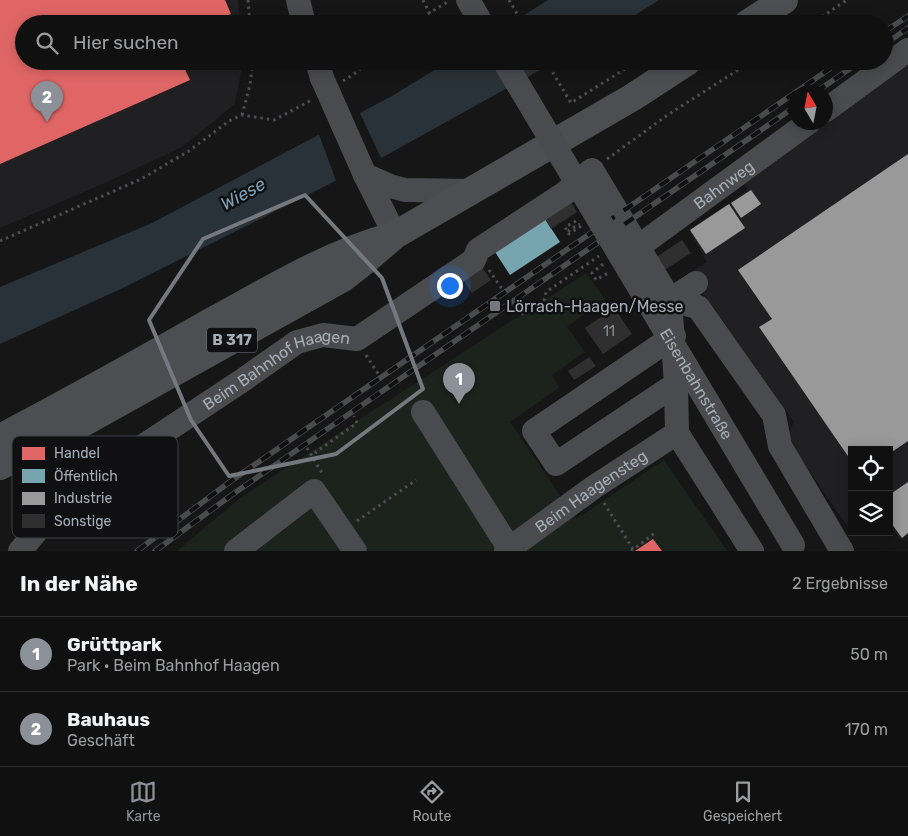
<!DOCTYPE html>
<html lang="de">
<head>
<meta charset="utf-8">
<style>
  :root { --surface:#101010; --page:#191919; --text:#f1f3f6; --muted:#9c9d9f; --line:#303030; --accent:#8c9099 }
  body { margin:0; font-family:Rubik,sans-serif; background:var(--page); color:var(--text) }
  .controls { position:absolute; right:15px; bottom:15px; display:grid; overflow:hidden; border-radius:0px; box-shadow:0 2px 12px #0003 }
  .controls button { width:45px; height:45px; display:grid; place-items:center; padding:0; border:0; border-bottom:1px solid var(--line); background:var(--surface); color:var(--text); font:25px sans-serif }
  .compass { position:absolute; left:788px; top:85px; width:45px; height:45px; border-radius:50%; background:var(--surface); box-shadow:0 2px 12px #0003; rotate:350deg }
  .you { position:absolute; left:449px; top:285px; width:18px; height:18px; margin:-12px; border:4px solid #fff; border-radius:50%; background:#1a73e8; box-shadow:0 0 0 8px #1a73e833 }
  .badge { display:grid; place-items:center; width:32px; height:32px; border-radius:50%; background:var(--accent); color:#fff; font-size:16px; font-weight:700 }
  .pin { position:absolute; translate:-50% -41px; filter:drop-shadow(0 1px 2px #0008) }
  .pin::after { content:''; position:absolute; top:26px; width:18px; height:15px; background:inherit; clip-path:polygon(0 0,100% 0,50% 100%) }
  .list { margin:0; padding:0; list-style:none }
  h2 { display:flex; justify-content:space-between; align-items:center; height:65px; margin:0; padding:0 20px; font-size:21px }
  h2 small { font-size:16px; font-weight:400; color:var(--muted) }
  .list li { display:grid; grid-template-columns:32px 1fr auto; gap:15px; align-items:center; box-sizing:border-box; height:75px; padding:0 20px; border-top:1px solid var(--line) }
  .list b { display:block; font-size:19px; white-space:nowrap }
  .list p { margin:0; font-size:16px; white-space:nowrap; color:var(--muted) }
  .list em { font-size:16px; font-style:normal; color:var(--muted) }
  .icon { flex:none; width:28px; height:28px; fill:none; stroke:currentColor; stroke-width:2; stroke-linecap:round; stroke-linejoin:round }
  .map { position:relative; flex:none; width:908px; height:551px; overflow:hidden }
  .search { position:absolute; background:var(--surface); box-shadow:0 2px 12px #0003; left:15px; right:15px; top:15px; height:55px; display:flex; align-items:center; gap:12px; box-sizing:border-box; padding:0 18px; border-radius:28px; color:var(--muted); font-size:19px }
  .sheet { height:215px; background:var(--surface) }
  nav { display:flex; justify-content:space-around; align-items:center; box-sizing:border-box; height:70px; border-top:1px solid var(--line); background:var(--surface); font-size:14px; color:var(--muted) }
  nav a { display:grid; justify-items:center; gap:2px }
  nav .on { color:var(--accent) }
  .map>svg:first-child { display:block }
  .built { fill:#202022 }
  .green { fill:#1c231c }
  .water { fill:#293238 }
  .pier { fill:#161616 }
  .shops { fill:#e06666 }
  .public { fill:#76a5af }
  .industry { fill:#999 }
  .building { fill:#2f2f30 }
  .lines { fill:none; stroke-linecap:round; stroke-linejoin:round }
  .path { stroke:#4c4d51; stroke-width:3; stroke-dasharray:2.5 4; stroke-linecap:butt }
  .minor { stroke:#4a4b4f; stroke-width:24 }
  .major { stroke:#4c4e51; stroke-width:28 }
  .rail-casing { stroke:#4a4b4e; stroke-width:5.5 }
  .rail { stroke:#101012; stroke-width:4; stroke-dasharray:11; stroke-linecap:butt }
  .minor-bridge { stroke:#4a4b4f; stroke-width:24 }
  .marked { fill:none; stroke:#74787f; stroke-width:4; stroke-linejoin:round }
  .poi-dot { fill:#74787f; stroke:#101012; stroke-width:2 }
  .labels { text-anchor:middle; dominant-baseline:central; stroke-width:5; stroke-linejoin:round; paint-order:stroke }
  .number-label { font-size:14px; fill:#898e95 }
  .shield { fill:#101012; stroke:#7a7e86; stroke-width:1 }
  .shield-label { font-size:15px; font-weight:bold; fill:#a7adb7 }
  .street-label { font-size:16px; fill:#a7adb7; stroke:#101012 }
  .poi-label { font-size:16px; fill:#a7adb7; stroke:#101012; text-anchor:start }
  .water-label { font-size:18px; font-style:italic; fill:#7d9db3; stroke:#101012 }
  .key { fill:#101012; stroke:#3d3f44; stroke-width:1 }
  .key-label { font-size:14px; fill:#a7adb7 }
</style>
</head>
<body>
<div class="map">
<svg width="908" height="551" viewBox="0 0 908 551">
  <rect width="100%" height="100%" fill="#161616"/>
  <path class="built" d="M0 0H238L240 24H24V61H243L235 104 182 147 107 182 0 228Z
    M908 62V535L901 540 889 523V450H852V532H860L854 536 786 437 794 422 689 273 707 262 689 230 748 190 742 180 822 123 826 122V120Z"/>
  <path class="green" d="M586 273 605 299 567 327 585 352 552 375 559 388 510 422 576 519 664 460 727 551H177L239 499 357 421Z"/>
  <path class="water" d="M548 0H659L621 24H510Z
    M449 61H556L385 156 125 287 0 344V287L152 223 392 96Z"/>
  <path class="pier" d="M359 111 382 160 337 183 318 132Z"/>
  <path class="shops" d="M0 0H225L231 14 206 24H24V61H181L190 80 0 164Z
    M653 539 662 551H635Z"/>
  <path class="public" d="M545 219 560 242 510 275 495 252Z"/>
  <path class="industry" d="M908 154V441L889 454V450H852V462L759 327 772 319 738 270Z
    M751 190 761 204 741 218 731 203Z
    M729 204 745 228 706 254 690 230Z
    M908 482V533L902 538 889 520V495Z"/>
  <path class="building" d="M571 202 577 212 551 229 545 219Z
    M682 240 691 253 663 271 655 258Z
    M482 267 491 280 472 293 463 280Z
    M614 308 632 334 603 354 585 328Z
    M589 357 596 366 574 380 568 371Z"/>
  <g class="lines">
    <path class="path" d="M248 0 250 24
      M423 0 430 14
      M509 0 523 24
      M411 24 449 1
      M811 24 847 0
      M546 61 571 103 636 62
      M343 81 357 72 368 61
      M242 115 250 85 253 61
      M607 159 669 114 752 61
      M576 221 565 227 569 234 581 226
      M569 232V230L580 224
      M0 241 141 179 189 151 229 121 242 115 274 120 310 101
      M603 264 592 273 596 280 608 273
      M489 270 502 289
      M514 305 520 315 545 299 546 292 599 256
      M366 355 379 375
      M307 448 322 473
      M314 460 316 452 357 423 354 416
      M604 503 633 549
      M357 521 416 480
      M631 551 655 533"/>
    <g class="minor">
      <path d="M298 0 304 24"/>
      <path d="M468 0 482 24"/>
      <path d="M317 61 322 78"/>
      <path d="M826 110 908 50"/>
      <path d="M365 175 390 186 405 190 471 191"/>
      <path d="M365 175 395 235"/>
      <path id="s1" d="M638 247 809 122"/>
      <path d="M670 300 698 307 774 415 780 446 842 551"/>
      <path d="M670 300 696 283"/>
      <path d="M674 336 534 431 556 464 676 384"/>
      <path d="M423 412 509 548"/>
      <path id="s2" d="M20 551 74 486 119 462 240 382 297 342 323 335 357 339 474 260 478 250 565 193 592 170 670 300 676 384 677 433 752 551"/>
      <path d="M236 551 314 491 355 551"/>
      <path id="s3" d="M506 551 594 487 677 433"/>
    </g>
    <path class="major" d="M747 24 784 0
      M0 438C73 400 144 360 216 319 273 288 323 257 386 238
      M0 466 63 434 343 278 366 260 395 235 633 97 688 61"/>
    <g class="rail-casing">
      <path id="rail" d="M884 32 908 16
        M884 45 908 28
        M816 92 861 61
        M137 551 231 481 306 429 841 61
        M155 551 233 494 796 106"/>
    </g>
    <use href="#rail" class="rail"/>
    <g class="minor-bridge">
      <path id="s4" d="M504 61 793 545"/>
      <path d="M322 78 365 175"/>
    </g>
  </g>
  <path class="marked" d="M305 195 382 278 423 389 336 454 229 476 191 420 149 320 203 239Z"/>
  <rect class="poi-dot" x="489" y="300" width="12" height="12" rx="2.5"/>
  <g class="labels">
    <g class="number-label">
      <text x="609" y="331">11</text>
    </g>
    <rect class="shield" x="207" y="327.5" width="50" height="25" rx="4"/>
    <g class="shield-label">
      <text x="232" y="340">B 317</text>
    </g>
    <g class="street-label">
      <text stroke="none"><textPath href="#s1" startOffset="106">Bahnweg</textPath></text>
      <text stroke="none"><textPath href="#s2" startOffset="321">Beim Bahnhof Haagen</textPath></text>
      <text stroke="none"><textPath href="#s4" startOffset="376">Eisenbahnstraße</textPath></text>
      <text stroke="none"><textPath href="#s3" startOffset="104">Beim Haagensteg</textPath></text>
    </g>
    <g class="poi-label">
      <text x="506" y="306">Lörrach-Haagen/Messe</text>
    </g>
    <g class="water-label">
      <text transform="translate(243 194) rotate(-29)">Wiese</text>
    </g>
  </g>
  <rect x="12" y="436" width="166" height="102" rx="8" class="key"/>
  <rect x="22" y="447" width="23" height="13" fill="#e06666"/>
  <rect x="22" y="469" width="23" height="14" fill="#76a5af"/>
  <rect x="22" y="492" width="23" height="13" fill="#999"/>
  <rect x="22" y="514" width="23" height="14" fill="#2f2f30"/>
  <g class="key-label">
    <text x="54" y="458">Handel</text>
    <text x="54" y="481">Öffentlich</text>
    <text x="54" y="503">Industrie</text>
    <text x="54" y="526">Sonstige</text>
  </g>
</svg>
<div class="controls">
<button><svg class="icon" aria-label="locate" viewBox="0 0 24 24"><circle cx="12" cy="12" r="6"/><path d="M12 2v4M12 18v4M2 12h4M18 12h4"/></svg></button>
<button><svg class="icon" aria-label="layers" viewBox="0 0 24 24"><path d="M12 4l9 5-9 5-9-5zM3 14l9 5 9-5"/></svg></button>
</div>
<svg class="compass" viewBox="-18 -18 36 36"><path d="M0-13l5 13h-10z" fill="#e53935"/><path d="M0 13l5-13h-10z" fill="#9c9d9f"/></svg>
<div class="you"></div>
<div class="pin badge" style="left:459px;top:404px">1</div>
<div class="pin badge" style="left:47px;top:122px">2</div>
<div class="search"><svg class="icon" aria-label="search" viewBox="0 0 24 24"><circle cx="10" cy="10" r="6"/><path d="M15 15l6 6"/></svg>Hier suchen</div>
</div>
<section class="sheet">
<h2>In der Nähe<small>2 Ergebnisse</small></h2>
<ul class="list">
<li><span class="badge">1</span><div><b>Grüttpark</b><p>Park · Beim Bahnhof Haagen</p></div><em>50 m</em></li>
<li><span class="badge">2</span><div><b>Bauhaus</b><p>Geschäft</p></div><em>170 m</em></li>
</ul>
</section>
<nav>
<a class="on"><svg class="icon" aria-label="map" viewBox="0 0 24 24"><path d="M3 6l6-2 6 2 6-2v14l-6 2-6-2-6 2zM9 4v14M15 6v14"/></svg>Karte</a>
<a><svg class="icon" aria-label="directions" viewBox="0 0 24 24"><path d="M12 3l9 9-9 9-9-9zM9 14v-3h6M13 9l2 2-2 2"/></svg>Route</a>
<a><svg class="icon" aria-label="saved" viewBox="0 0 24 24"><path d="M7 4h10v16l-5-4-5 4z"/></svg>Gespeichert</a>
</nav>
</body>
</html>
